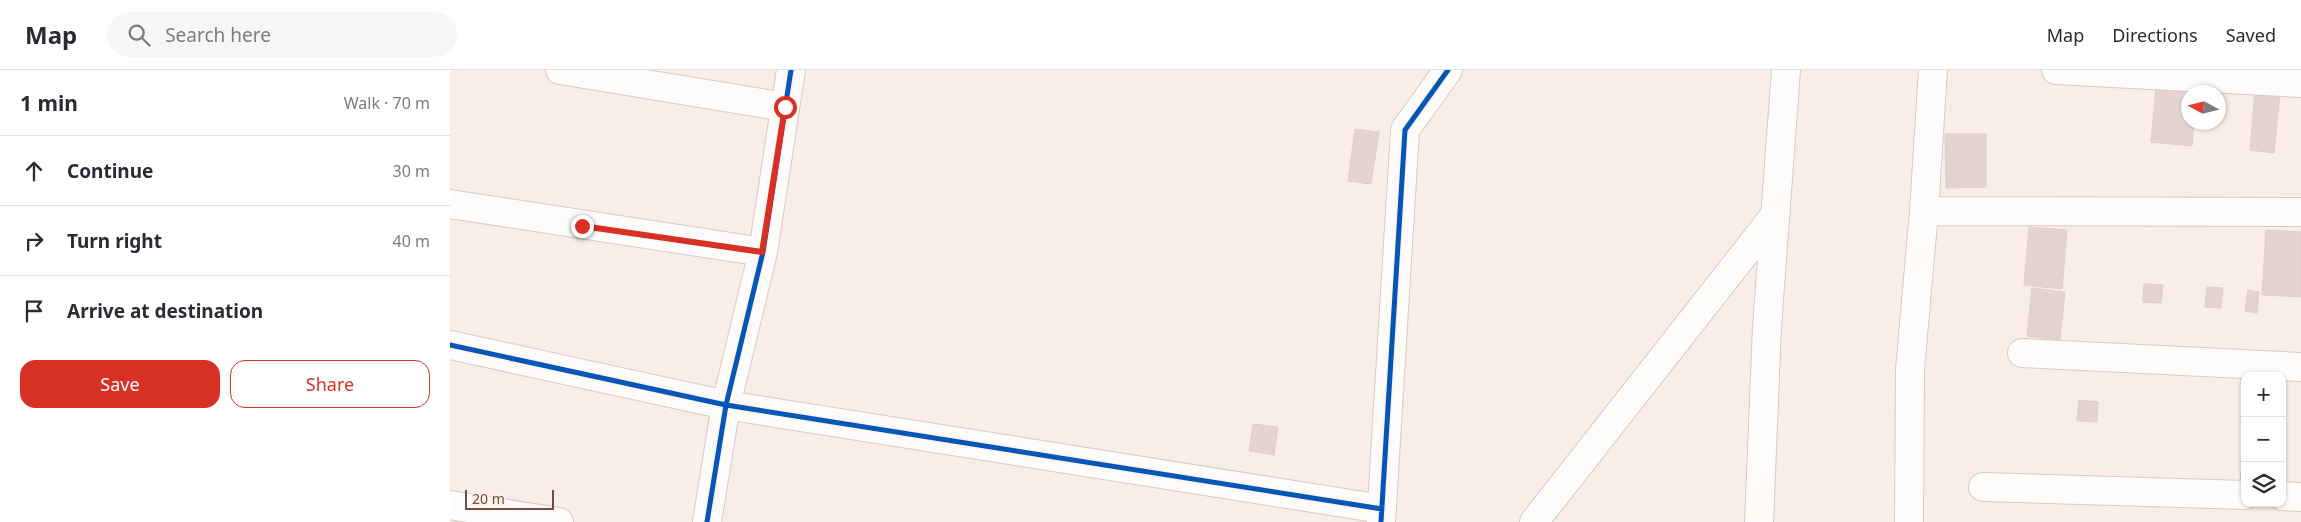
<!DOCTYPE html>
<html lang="en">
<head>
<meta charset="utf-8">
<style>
  :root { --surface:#fff; --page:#f7f7f7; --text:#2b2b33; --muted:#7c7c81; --line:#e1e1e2; --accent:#d93025 }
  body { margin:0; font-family:"Noto Sans",sans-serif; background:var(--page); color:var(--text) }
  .controls { position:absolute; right:15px; bottom:15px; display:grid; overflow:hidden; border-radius:10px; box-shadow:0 1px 4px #0004 }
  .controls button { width:45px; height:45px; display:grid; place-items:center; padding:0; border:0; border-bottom:1px solid var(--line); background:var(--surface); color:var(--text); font:25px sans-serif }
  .compass { position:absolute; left:1731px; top:15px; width:45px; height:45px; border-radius:50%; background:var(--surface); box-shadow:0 1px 4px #0004; rotate:277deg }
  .scale { position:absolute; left:15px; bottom:12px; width:89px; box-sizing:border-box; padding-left:5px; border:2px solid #764b46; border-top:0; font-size:14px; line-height:18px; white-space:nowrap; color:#764b46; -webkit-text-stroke:4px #fff0e8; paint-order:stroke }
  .stop { position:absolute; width:15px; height:15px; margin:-11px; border:4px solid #d93025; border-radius:50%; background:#fff }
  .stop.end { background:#d93025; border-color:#fff; box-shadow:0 1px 5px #0008 }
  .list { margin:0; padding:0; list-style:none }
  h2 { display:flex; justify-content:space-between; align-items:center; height:65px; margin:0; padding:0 20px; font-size:21px }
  h2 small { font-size:16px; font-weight:400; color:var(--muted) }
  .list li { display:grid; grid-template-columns:32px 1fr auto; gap:15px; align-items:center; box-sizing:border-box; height:70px; padding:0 20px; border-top:1px solid var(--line) }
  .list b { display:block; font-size:19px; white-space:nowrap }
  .list em { font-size:16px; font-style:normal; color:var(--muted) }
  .actions { display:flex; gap:10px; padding:15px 20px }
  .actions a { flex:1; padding:11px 0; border:1px solid var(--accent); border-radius:15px; text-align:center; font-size:18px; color:var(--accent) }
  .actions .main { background:var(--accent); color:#fff }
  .icon { flex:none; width:28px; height:28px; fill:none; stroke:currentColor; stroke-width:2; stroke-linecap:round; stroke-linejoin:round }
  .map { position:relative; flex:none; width:1851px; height:452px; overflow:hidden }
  header { display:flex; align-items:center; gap:30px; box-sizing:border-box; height:70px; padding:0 25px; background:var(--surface); border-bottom:1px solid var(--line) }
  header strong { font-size:24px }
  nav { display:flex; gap:28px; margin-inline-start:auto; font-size:18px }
  .search { width:350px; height:45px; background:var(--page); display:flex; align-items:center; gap:12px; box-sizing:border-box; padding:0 18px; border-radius:28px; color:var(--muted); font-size:19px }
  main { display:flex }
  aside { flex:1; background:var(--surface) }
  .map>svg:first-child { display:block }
  .building { fill:#e4d3cf; stroke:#e0cec9 }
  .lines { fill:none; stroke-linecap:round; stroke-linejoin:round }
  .minor-casing { stroke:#d9c9c5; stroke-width:30 }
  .minor { stroke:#fefcfb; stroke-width:28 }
  .cycleway-casing { stroke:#fff0e8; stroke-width:8 }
  .cycleway { stroke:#0057b8; stroke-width:5 }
  .route { stroke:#d93025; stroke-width:6 }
</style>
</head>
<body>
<header>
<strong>Map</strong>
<div class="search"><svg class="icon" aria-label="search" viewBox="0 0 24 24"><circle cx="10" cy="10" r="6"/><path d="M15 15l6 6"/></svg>Search here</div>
<nav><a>Map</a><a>Directions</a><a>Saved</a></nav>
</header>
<main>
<aside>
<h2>1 min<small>Walk · 70 m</small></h2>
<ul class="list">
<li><svg class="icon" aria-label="ahead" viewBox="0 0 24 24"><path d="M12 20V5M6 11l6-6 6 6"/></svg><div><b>Continue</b></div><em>30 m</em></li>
<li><svg class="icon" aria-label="right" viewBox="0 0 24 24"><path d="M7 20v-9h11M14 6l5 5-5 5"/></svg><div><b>Turn right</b></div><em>40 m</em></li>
<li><svg class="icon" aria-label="arrive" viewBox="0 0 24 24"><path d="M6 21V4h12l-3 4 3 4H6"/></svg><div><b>Arrive at destination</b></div></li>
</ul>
<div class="actions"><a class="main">Save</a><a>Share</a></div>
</aside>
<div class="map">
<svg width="1851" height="452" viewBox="0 0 1851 452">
  <rect width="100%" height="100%" fill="#f8ede7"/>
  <path class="building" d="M1706 18 1747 22H1738V52H1744L1742 76 1701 72Z
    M1805 21 1830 23 1824 83 1800 80Z
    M905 59 929 62 921 114 898 111Z
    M1495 64H1536V117L1496 118Z
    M1579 157 1617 160 1612 219 1574 215Z
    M1816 160 1851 162V227L1812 225Z
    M1694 214 1713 215 1711 233 1693 232Z
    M1757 217 1773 218 1771 238 1755 237Z
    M1582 218 1615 222 1610 270 1577 266Z
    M1798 220 1809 222 1807 243 1795 241Z
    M1629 330 1648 332 1647 352 1627 351Z
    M803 354 828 357 824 385 799 381Z
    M1792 394H1795V413H1790Z"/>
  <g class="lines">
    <g class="minor-casing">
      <path id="minor" d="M110 0 335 37
        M1606 0 1851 13
        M0 134 313 182
        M1474 141 1851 142
        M0 275 276 335 932 439
        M1572 283 1851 297
        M1533 417 1795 425
        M1832 426 1851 427
        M0 435 109 452
        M257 452 276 335 313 182 341 0
        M931 452 955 60 998 0
        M1084 452 1325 145
        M1309 452 1317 257 1336 0
        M1459 452 1460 300 1474 141 1483 0"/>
    </g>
    <use href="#minor" class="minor"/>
    <g class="cycleway-casing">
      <path id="cycleway" d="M0 275 276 335 932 439
        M257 452 276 335 313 182 341 0
        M931 452 955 60 998 0"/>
    </g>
    <use href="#cycleway" class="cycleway"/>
  </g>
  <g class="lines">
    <path class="route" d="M132 156 312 182 335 37"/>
  </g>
</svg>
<div class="controls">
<button>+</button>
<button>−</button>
<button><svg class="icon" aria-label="layers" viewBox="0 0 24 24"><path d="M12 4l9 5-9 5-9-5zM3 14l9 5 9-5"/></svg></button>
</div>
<svg class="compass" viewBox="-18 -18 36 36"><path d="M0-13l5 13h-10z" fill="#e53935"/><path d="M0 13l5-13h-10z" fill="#7c7c81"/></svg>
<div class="scale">20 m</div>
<div class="stop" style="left:335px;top:37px"></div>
<div class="stop end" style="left:132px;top:156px"></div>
</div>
</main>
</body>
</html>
